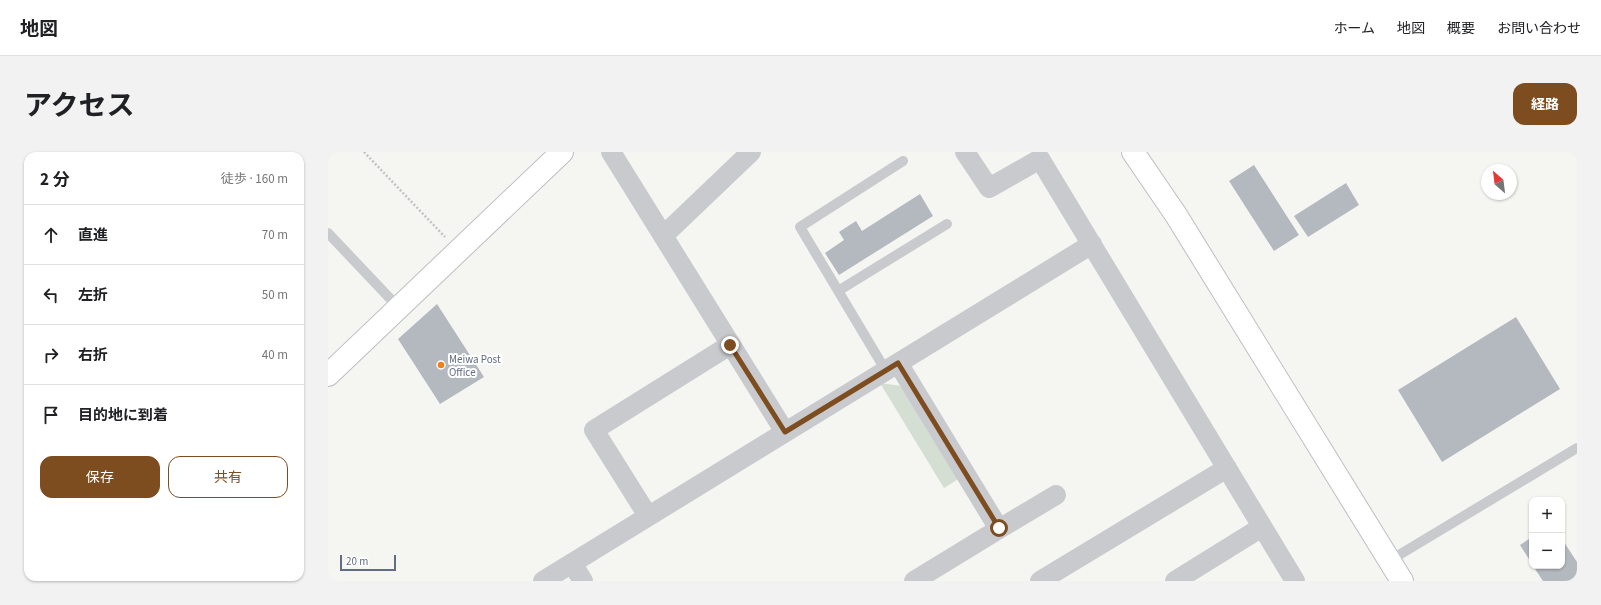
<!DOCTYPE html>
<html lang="ja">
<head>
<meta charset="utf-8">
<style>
  :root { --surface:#fff; --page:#f2f2f2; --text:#202124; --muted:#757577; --line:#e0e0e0; --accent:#7d4c1f }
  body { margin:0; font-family:"Source Sans 3","Noto Sans JP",sans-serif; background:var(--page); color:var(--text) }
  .controls { position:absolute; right:12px; bottom:12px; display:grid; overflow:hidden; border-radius:8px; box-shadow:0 1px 3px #0004 }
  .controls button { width:36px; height:36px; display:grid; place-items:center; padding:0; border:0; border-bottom:1px solid var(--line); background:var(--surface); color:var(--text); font:20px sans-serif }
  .compass { position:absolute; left:1153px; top:12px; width:36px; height:36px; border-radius:50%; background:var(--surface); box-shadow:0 1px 3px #0004; rotate:332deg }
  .scale { position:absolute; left:12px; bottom:10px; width:56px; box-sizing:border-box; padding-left:4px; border:2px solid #626d85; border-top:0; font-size:11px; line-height:14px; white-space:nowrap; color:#626d85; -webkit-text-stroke:3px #fff; paint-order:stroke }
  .stop { position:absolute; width:12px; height:12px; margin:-9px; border:3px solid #7d4c1f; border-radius:50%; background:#fff }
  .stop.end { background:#7d4c1f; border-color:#fff; box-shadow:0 1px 4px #0008 }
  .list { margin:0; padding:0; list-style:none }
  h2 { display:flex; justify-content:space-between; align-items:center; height:52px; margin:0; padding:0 16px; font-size:17px }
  h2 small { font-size:13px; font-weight:400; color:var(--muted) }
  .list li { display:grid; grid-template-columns:26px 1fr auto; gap:12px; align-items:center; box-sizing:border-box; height:60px; padding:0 16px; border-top:1px solid var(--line) }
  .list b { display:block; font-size:15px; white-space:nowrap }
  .list em { font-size:13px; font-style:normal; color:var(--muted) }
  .actions { display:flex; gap:8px; padding:12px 16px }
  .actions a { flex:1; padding:9px 0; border:1px solid var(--accent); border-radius:12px; text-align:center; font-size:14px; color:var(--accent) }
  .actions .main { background:var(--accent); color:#fff }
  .icon { flex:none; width:22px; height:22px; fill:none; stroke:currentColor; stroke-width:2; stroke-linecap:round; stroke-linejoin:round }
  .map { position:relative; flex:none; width:1249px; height:429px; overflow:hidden; border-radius:12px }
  header { display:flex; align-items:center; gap:24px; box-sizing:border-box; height:56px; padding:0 20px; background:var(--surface); border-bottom:1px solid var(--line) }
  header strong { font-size:19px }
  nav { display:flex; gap:22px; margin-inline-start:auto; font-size:14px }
  .intro { display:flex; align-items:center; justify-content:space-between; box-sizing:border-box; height:96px; padding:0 24px }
  h1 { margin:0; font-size:28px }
  .button { padding:10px 18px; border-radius:12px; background:var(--accent); color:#fff; font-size:14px; font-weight:700 }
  main { display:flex; gap:24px; padding:0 24px }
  aside { flex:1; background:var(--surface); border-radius:12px; box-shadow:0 1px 3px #0004 }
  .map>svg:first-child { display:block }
  .green { fill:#d4ded2 }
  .building { fill:#b4b8bf }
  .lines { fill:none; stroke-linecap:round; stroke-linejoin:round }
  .secondary-casing { stroke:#bcbec4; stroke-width:24 }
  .path { stroke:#c0c2c4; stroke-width:2.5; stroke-dasharray:2 2; stroke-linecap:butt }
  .lane { stroke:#c8cace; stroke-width:10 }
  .street { stroke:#c8cace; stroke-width:20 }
  .secondary { stroke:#fff; stroke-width:22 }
  .route { stroke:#7d4c1f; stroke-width:5 }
  .poi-dot { fill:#ef8118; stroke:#fff; stroke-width:1.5 }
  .labels { text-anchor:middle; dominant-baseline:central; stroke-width:4; stroke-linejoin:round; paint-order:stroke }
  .poi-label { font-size:11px; fill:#626d85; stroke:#fff; text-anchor:start }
</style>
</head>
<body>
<header>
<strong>地図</strong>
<nav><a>ホーム</a><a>地図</a><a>概要</a><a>お問い合わせ</a></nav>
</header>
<div class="intro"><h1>アクセス</h1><a class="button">経路</a></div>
<main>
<aside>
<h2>2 分<small>徒歩 · 160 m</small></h2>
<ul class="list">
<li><svg class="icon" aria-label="ahead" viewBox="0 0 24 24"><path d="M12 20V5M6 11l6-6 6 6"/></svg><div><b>直進</b></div><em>70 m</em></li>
<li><svg class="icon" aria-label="left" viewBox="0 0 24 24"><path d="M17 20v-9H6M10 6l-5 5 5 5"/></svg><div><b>左折</b></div><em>50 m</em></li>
<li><svg class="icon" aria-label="right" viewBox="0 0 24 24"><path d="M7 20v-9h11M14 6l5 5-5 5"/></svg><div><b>右折</b></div><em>40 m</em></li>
<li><svg class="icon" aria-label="arrive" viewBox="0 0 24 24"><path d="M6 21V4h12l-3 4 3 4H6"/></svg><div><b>目的地に到着</b></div></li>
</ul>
<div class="actions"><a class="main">保存</a><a>共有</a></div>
</aside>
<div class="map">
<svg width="1249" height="429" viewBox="0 0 1249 429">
  <rect width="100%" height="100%" fill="#f5f6f2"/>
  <path class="green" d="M552 231 574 234 632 326 616 336Z"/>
  <path class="building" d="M926 13 971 83 946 99 901 29Z
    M1018 31 1031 53 980 85 966 64Z
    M592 42 605 64 511 123 497 101 516 88 511 80 528 69 534 79Z
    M109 152 156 225 112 252 70 187Z
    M1188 165 1232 237 1114 310 1070 238Z
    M1204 385V412L1192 393Z
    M1234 387 1249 410V429H1215L1205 414H1234Z"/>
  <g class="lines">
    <g class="secondary-casing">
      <path id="secondary" d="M805 0 848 63 1074 429
        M0 223 234 0"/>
    </g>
    <path class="path" d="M36 0 117 85"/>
    <path class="lane" d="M0 81 71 156
      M510 139 619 72
      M558 219 472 75 575 9
      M1061 409 1249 296"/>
    <path class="street" d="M283 0 457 280
      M637 0 661 36 712 7 967 429
      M335 84 423 0
      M570 211 671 377 586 429
      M320 364 266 278 402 193
      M671 377 728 343
      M244 411 255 429
      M215 429 764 92
      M712 429 899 316
      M847 429 934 375"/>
    <use href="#secondary" class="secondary"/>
  </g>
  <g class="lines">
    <path class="route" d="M402 193 457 280 570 211 671 376"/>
  </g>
  <circle class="poi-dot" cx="113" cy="213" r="4"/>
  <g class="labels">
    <g class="poi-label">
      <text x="121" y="207">Meiwa Post<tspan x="121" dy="13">Office</tspan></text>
    </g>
  </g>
</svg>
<div class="controls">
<button>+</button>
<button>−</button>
</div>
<svg class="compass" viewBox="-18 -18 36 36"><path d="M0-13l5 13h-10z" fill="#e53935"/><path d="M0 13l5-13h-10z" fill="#757577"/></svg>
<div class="scale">20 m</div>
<div class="stop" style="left:671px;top:376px"></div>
<div class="stop end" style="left:402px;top:193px"></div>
</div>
</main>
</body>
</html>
